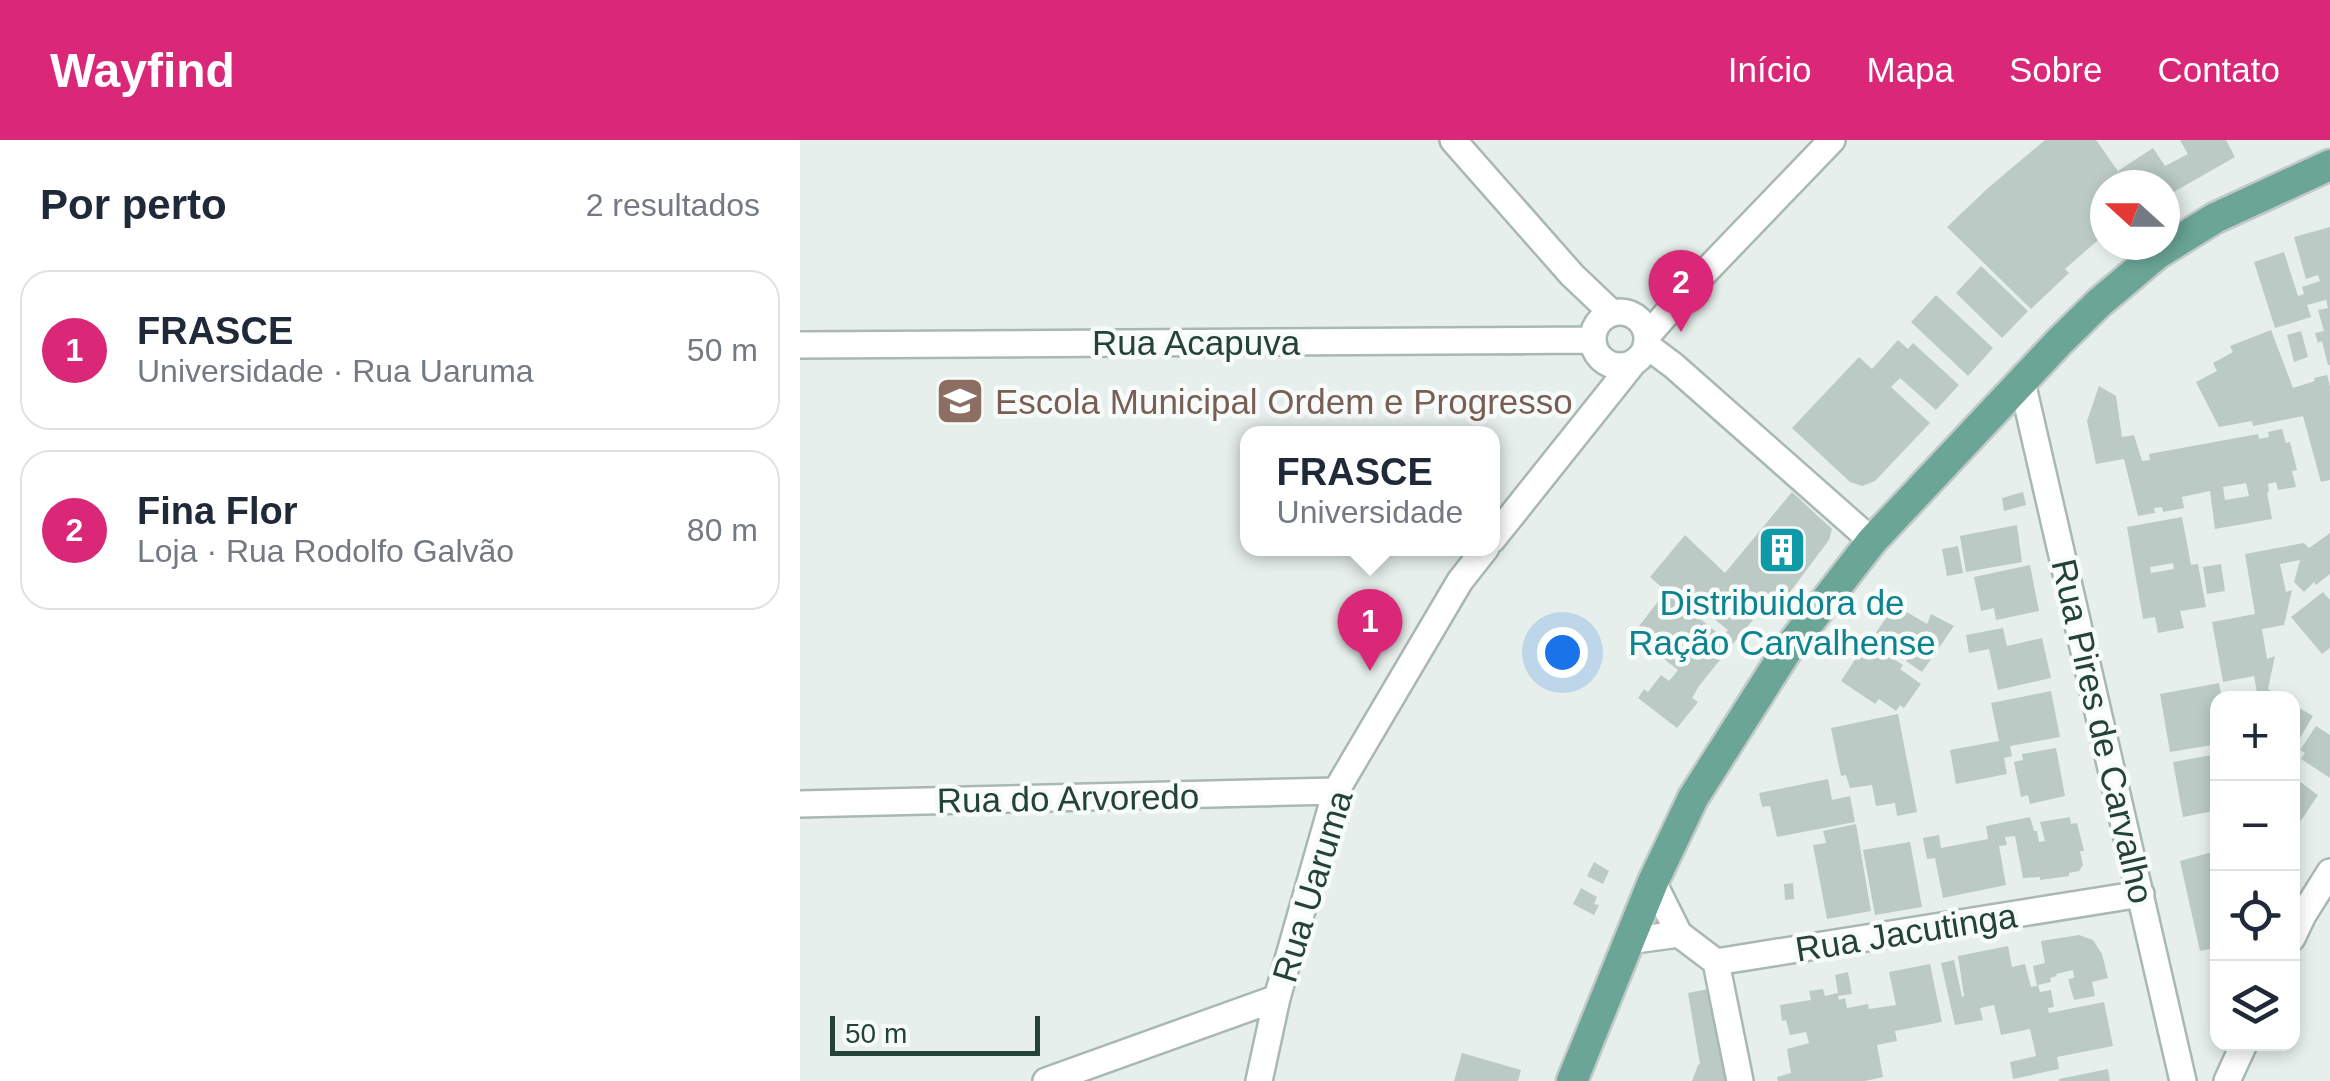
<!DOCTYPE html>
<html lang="pt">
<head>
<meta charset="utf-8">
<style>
  :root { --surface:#fff; --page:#f6f6f7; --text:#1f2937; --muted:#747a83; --line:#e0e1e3; --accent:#db2777 }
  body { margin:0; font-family:Helvetica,sans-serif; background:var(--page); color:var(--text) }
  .controls { position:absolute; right:30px; bottom:30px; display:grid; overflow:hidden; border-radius:20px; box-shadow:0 5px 15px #0003 }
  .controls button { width:90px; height:90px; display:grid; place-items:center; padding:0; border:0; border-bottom:2px solid var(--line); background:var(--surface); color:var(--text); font:50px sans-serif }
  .compass { position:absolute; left:1290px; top:30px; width:90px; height:90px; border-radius:50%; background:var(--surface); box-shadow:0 5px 15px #0003; rotate:291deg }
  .scale { position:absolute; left:30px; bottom:25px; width:210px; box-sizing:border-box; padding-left:10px; border:5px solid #24423a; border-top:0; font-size:28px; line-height:35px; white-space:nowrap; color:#24423a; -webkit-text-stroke:8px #f7fbf9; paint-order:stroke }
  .you { position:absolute; left:762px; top:512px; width:35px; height:35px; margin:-25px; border:8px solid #fff; border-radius:50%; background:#1a73e8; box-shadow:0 0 0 15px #1a73e833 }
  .badge { display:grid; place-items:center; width:65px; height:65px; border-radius:50%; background:var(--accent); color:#fff; font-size:32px; font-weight:700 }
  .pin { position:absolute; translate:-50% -82px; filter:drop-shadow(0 2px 5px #0008) }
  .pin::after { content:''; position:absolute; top:52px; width:35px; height:30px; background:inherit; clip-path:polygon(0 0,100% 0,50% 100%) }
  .popup { position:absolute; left:440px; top:286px; width:260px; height:130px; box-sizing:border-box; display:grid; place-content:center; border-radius:20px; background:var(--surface); filter:drop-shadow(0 2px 8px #0005); font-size:32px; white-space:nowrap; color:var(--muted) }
  .popup b { font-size:38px; color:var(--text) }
  .popup::after { content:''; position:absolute; left:50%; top:100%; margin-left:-20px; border:20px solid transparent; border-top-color:var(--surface) }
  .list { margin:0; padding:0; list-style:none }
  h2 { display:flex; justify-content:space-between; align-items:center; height:130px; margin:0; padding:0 40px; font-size:42px }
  h2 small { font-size:32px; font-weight:400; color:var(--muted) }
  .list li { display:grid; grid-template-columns:65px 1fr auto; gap:30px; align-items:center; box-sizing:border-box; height:160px; margin:0 20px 20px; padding:0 20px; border:2px solid var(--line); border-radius:30px }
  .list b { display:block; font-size:38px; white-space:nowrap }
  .list p { margin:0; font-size:32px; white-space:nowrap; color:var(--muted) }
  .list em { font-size:32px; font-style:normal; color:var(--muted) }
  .icon { flex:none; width:55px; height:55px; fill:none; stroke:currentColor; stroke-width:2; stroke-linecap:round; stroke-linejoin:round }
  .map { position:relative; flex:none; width:1530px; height:941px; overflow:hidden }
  header { display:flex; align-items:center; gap:60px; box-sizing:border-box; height:140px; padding:0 50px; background:var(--accent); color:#fff }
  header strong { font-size:48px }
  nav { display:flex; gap:55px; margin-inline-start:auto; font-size:35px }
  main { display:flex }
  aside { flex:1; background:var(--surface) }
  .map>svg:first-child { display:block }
  .building { fill:#bbcac4; fill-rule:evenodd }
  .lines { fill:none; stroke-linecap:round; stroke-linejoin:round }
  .minor-casing { stroke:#a8b8b2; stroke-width:30 }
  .primary-casing { stroke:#c2cac8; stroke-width:35 }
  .minor { stroke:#fff; stroke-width:25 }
  .primary { stroke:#6aa596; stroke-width:30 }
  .labels { text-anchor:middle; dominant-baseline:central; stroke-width:9; stroke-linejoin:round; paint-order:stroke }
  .street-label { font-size:35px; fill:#24423a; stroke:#f7fbf9 }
  .education-label { font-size:35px; fill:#785e54; stroke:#f7fbf9; text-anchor:start }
  .culture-label { font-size:35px; fill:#0d838f; stroke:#f7fbf9 }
</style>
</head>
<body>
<header>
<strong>Wayfind</strong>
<nav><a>Início</a><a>Mapa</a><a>Sobre</a><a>Contato</a></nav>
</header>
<main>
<aside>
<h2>Por perto<small>2 resultados</small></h2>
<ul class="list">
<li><span class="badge">1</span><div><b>FRASCE</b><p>Universidade · Rua Uaruma</p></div><em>50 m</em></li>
<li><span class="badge">2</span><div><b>Fina Flor</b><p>Loja · Rua Rodolfo Galvão</p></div><em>80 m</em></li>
</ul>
</aside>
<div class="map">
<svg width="1530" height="941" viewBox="0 0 1530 941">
  <rect width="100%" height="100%" fill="#e6efeb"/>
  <path class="building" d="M1245 0H1296L1318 31 1353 8 1365 26 1388 14 1380 0H1426L1435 17 1365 57V45H1305V94L1265 129 1269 133 1231 169 1147 87 1188 48Z
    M1530 87V225H1528L1522 201 1518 203 1515 193 1524 191 1518 170 1528 168 1526 160 1507 165 1511 177 1475 188 1454 122 1484 112 1498 156 1504 154 1502 147 1520 141 1518 135 1506 139 1494 97Z
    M1181 126 1228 171 1202 198 1156 153Z
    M1136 155 1193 208 1168 236 1111 182Z
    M1471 190 1493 248 1515 241 1514 238 1527 235 1530 246V340L1521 342 1503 276 1453 286 1452 281 1419 287 1396 242 1417 231 1413 223 1433 212 1430 206Z
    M1501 191 1508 217 1494 222 1487 195Z
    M1098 200 1108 209 1113 203 1159 245 1136 270 1100 238 1091 247 1130 283 1075 341 1062 346 1050 342 992 288 1059 217 1072 229Z
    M1299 246 1316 256 1322 297 1334 295 1342 321 1350 320 1349 314 1458 294 1459 299 1469 297 1468 292 1482 289 1486 303 1490 302 1497 330 1492 331 1496 347 1478 350 1476 342 1468 344 1469 352H1467L1472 379 1415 389 1410 351 1382 357 1384 368 1363 372 1362 367 1354 368 1355 373 1338 376 1324 319 1296 324 1287 281ZM1446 343 1449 356 1425 360 1423 347Z
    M992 352 1032 389 1029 400 972 476 963 468 932 505 899 546 892 558 898 562 877 588 838 558 844 549 848 552 861 535 869 541 878 530 833 494 866 451 850 437 885 395 925 433ZM878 450 928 490 922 497 873 456Z
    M1223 352 1226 365 1204 371 1202 358Z
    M1382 377 1391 425 1398 424 1406 467 1380 471 1384 488 1358 493 1355 477 1343 479 1327 387ZM1373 423 1374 429 1351 433 1350 427Z
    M1217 385 1222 422 1166 432 1160 396Z
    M1530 393V434L1516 445 1514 442 1504 452 1494 442 1500 420 1480 424 1486 452 1492 450 1484 485 1462 489 1467 519 1475 516 1468 549 1483 558H1458L1454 536 1423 542 1412 482 1455 474 1445 414 1504 403 1509 408Z
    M1158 406 1163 433 1147 436 1142 409Z
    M1421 424 1425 451 1407 454 1403 427Z
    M1230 425 1239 471 1196 480 1194 468 1181 471 1174 437Z
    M1523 452 1530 460V508L1522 514 1491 477Z
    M1095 465 1127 484 1131 474 1154 486 1122 532 1106 521 1110 516 1075 494Z
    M1203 488 1207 506 1242 498 1251 538 1198 550 1189 509 1169 513 1166 495Z
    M1067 501 1103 525 1100 529 1121 544 1104 568 1100 565 1096 571 1079 559 1075 564 1041 541Z
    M1419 543 1422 558H1418V604L1370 612 1360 554Z
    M1251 551 1260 597 1210 606 1212 616 1204 618 1207 634 1156 644 1150 610 1199 601 1191 563Z
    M1492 564 1513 576 1500 598 1496 596 1492 602Z
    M1098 574 1117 672 1097 676 1095 663 1076 666 1072 645 1050 648 1046 635 1041 636 1031 588Z
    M1516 586 1530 595V638L1501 619 1505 613 1500 610Z
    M1256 608 1265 656 1230 664 1228 655 1221 657 1214 622 1223 620 1222 614Z
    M1418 614V674L1414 675 1413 671 1383 677 1373 622Z
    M1492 636 1518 655 1496 688 1492 685Z
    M1028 639 1032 660 1050 656 1055 682 977 697 970 666 962 667 959 653Z
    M1230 677 1234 691H1237L1239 702 1245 701 1240 682 1270 677 1271 684 1277 683 1284 711H1280L1283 725 1279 731 1269 733V736L1240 740V737L1223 738 1215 696 1205 697 1207 705 1199 706 1206 745 1143 758 1135 718 1127 719 1123 698 1139 695 1141 708 1188 699 1186 686Z
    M1056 684 1071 771 1027 779 1013 705 1026 703 1023 691Z
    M1110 702 1122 767 1075 775 1063 710Z
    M1416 711 1418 807 1400 811 1380 721Z
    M794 722 809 731 803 744 787 736Z
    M993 743 994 759 985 760 984 744Z
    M781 748 797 757 794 764 799 765 794 775 773 764Z
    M1279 795 1293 800 1302 814 1308 838 1292 842 1295 856 1274 860 1268 839 1274 838 1273 830 1256 834 1257 836 1250 838 1251 842 1238 845 1240 852 1251 850 1254 867 1248 868 1249 873 1304 862 1313 906 1257 917 1259 929 1213 939 1210 922 1236 916 1230 889 1201 895 1194 865 1180 868 1183 880 1155 885 1141 823 1154 820 1162 857 1164 856 1158 816 1208 806 1212 827 1225 824 1231 847 1237 846 1233 826 1245 823 1241 801Z
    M1130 824 1142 882 1095 891 1097 901 1077 905 1083 937 1065 941H978L977 937 991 933 987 909 1009 903 1006 892 990 895 986 880 982 881 980 865 1011 860 1009 851 1023 849 1025 856 1038 853 1035 835 1048 832 1052 854 1038 856 1039 860 1045 858 1047 868 1068 864 1069 869 1096 865 1089 832Z
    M918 847 936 941H892L898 925 900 924 888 853Z
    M662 913 721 930 718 941H654Z
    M1308 929 1310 941H1259V939Z"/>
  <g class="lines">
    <g class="minor-casing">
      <path id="minor" d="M653 0 772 135 812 173
        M793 199a27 27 0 1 1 54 0a27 27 0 1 1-54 0Z
        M847 196 884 154 1032 0
        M0 205 793 200
        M846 205 874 226 1072 401
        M1222 242 1383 941
        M692 400 834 222
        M0 664 536 651
        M853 742 879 794 916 822 1341 754
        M1492 798 1503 775 1530 732
        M828 801 879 794
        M916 822 940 941
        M246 941 477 858
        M459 941 477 858 536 651 660 441 686 408
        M1427 941 1444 904"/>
    </g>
    <g class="primary-casing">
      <path id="primary" d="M772 941 853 742 893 658 985 513 1072 401 1260 201 1300 162 1357 114 1415 78 1530 25"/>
    </g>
    <use href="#minor" class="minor"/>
    <use href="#primary" class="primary"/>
  </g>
  <defs>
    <g id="school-square" transform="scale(2.5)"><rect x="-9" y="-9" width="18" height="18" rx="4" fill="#8d6e63" stroke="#f7fbf9"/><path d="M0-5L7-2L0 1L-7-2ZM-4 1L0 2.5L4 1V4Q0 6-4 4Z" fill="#fff"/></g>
    <g id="building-square" transform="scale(2.5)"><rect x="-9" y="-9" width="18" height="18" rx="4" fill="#0f9aa8" stroke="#f7fbf9"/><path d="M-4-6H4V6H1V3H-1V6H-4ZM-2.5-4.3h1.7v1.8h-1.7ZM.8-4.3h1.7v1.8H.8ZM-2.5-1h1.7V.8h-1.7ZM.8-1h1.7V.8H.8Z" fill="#fff"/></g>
  </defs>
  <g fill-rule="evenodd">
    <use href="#school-square" x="160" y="261"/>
    <use href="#building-square" x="982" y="410"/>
  </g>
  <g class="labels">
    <g class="street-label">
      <text x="396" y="202">Rua Acapuva</text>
      <text transform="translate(1303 591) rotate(77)">Rua Pires de Carvalho</text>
      <text transform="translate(268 658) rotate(-1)">Rua do Arvoredo</text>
      <text transform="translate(512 746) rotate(-73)">Rua Uaruma</text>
      <text transform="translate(1106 792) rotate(-9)">Rua Jacutinga</text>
    </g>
    <g class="education-label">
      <text x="195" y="261">Escola Municipal Ordem e Progresso</text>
    </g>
    <g class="culture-label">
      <text x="982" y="462">Distribuidora de<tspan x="982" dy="40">Ração Carvalhense</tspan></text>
    </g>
  </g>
</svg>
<div class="controls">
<button>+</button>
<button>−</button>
<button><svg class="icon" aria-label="locate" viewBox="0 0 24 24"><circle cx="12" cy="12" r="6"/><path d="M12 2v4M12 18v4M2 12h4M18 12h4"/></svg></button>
<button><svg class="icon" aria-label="layers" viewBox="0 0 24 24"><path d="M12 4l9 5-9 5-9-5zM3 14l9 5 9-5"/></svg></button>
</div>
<svg class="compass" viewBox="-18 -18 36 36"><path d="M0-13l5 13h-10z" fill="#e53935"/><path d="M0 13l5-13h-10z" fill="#747a83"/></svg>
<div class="scale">50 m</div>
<div class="you"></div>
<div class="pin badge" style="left:570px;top:531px">1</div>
<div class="popup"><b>FRASCE</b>Universidade</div>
<div class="pin badge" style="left:881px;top:192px">2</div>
</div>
</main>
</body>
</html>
